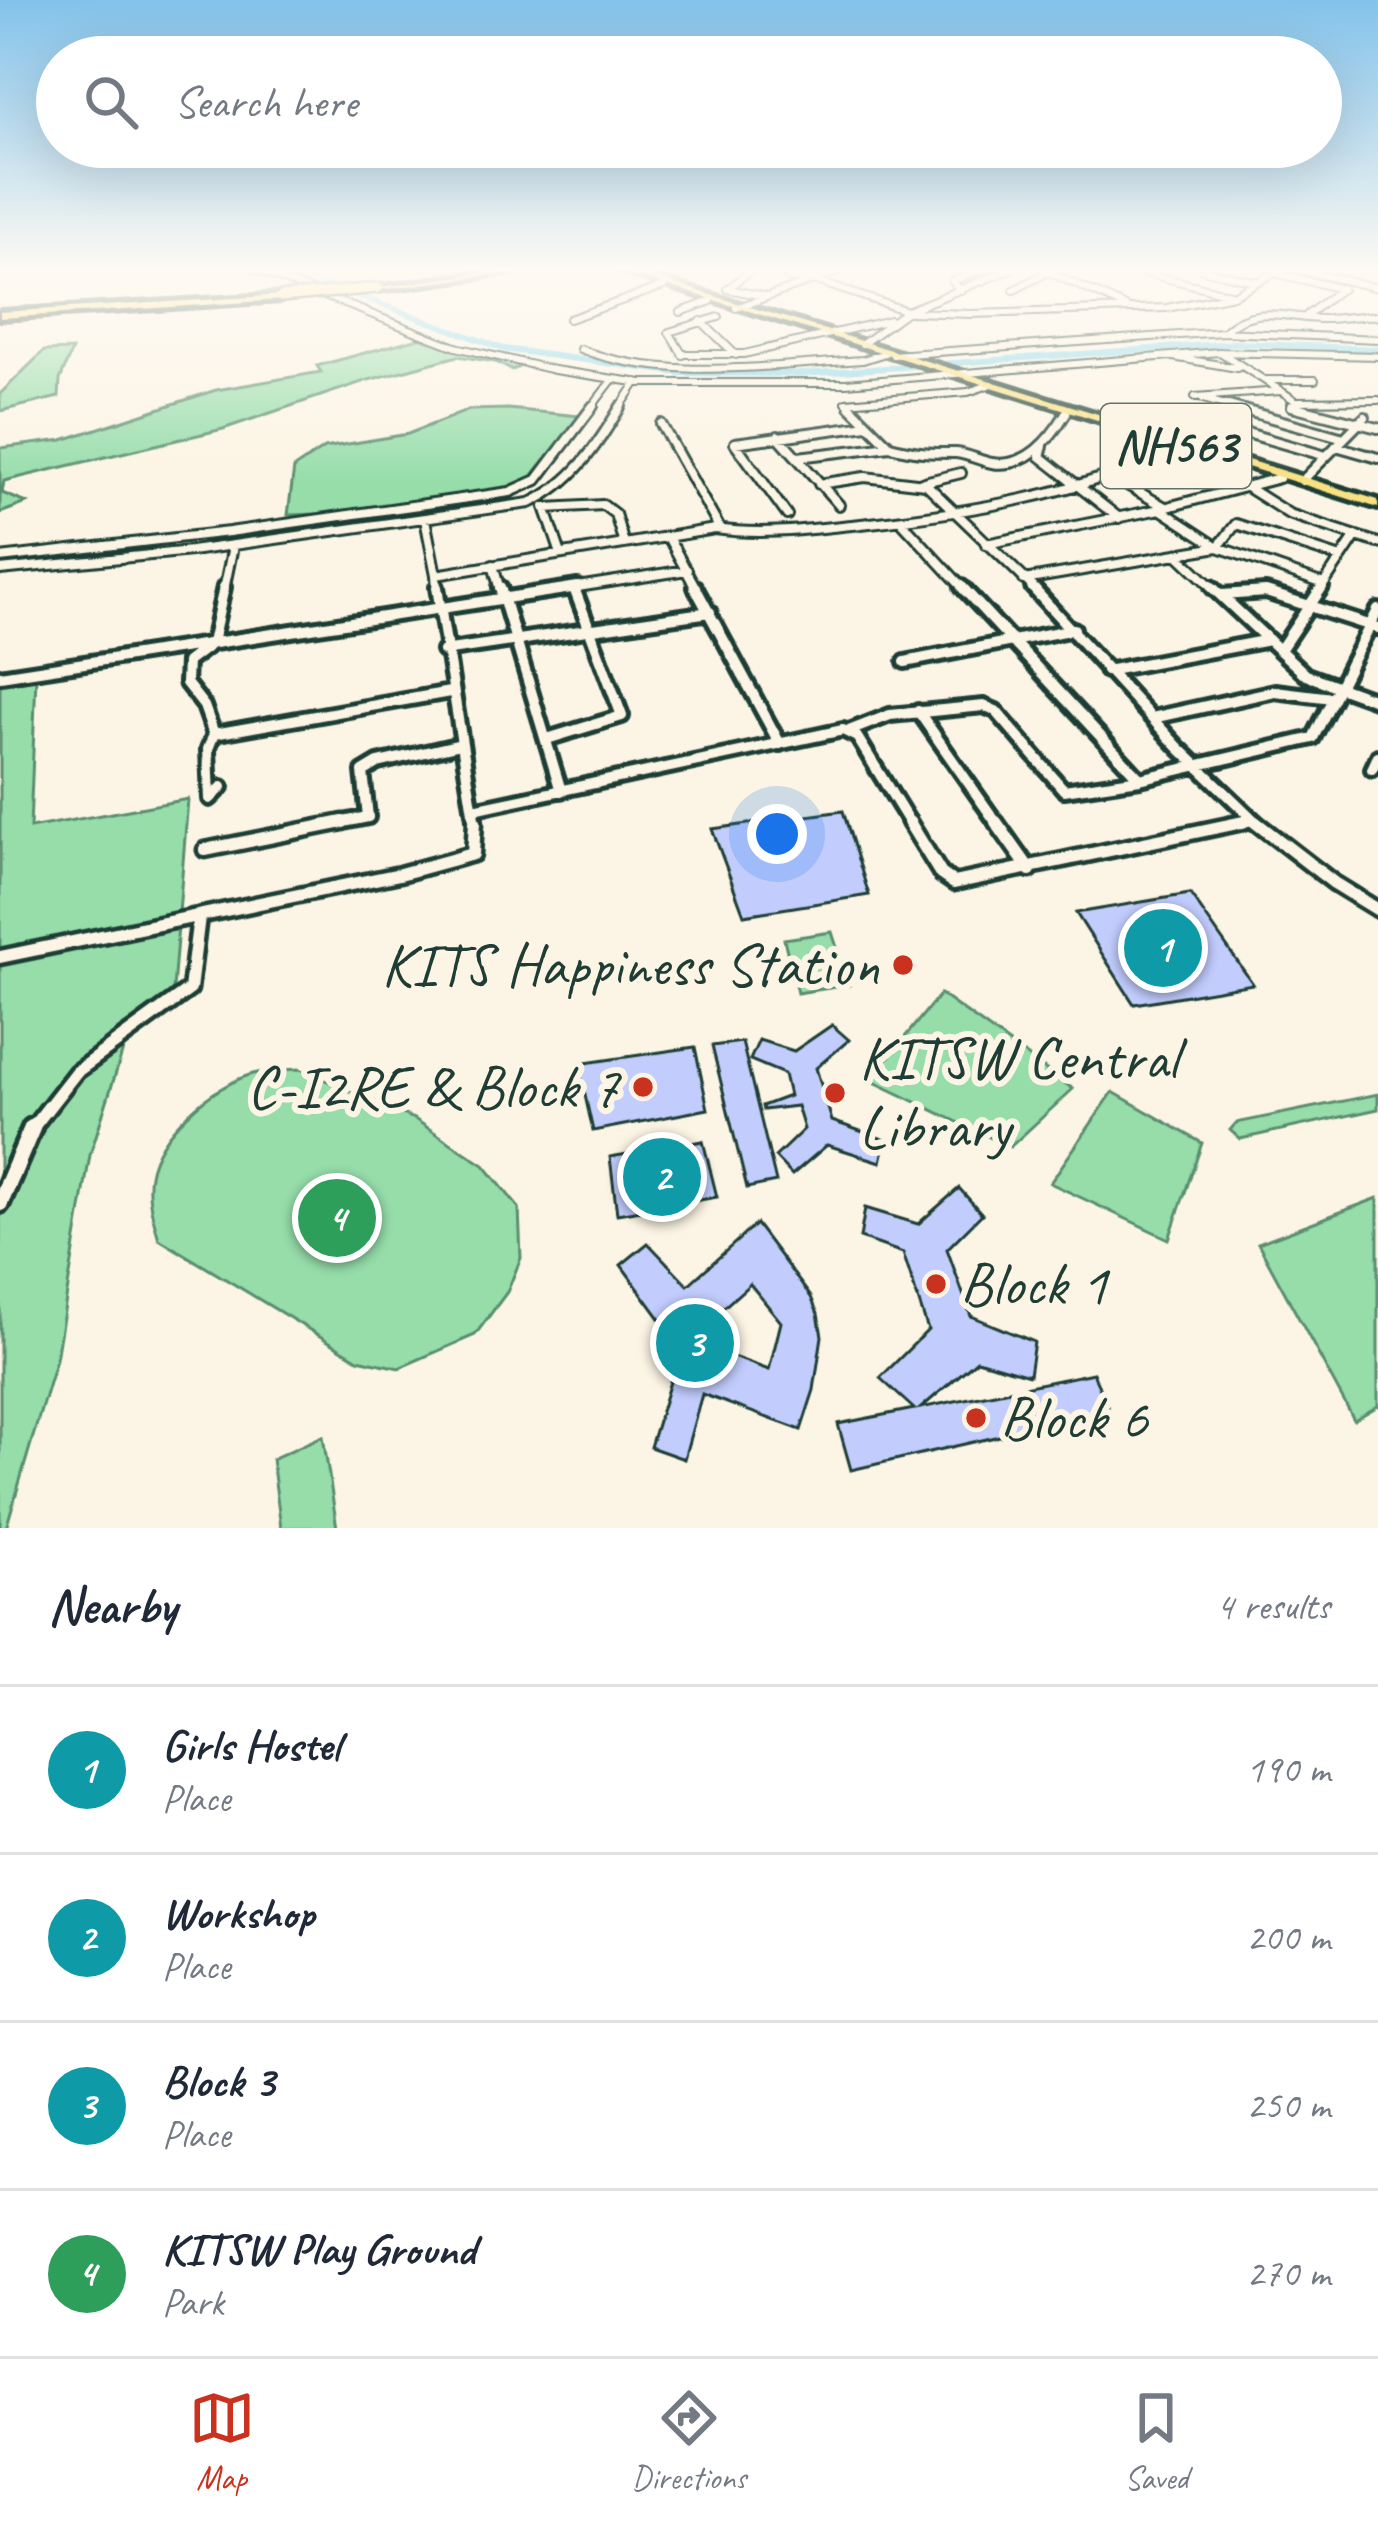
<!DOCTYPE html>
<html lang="en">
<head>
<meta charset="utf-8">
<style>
  :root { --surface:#fff; --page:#f2f2f3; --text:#1f2937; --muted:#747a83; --line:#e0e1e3; --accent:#c8321e }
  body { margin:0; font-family:Caveat,sans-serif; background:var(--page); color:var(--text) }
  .you { position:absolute; left:777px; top:834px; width:42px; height:42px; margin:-30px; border:9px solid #fff; border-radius:50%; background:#1a73e8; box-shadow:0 0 0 18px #1a73e833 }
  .badge { display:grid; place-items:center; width:78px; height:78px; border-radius:50%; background:var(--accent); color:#fff; font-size:39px; font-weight:700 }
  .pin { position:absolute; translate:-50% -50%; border:6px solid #fff; box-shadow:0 3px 12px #0006 }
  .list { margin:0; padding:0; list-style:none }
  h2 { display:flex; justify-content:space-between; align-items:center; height:156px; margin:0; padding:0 48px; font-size:51px }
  h2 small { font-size:39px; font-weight:400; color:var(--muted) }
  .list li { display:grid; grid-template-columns:78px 1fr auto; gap:36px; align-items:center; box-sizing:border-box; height:168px; padding:0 48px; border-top:3px solid var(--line) }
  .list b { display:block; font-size:45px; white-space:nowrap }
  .list p { margin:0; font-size:39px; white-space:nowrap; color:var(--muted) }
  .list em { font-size:39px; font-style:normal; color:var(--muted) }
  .icon { flex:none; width:66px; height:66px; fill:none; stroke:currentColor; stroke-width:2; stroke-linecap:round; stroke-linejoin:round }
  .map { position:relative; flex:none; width:1378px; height:1528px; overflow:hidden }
  .search { position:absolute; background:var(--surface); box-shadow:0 12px 48px #0002; left:36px; right:36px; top:36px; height:132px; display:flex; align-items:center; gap:30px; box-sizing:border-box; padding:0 42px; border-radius:66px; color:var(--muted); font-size:45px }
  .sheet { height:828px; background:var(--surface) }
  nav { display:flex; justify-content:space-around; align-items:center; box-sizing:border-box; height:168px; border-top:3px solid var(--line); background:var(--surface); font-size:33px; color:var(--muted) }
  nav a { display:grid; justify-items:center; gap:6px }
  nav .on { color:var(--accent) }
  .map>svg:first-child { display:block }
  .green { fill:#96ddaa; stroke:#5a8d6f; stroke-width:3 }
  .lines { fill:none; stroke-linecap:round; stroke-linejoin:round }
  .canal { stroke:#8dd8ed; stroke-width:6 }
  .building { fill:#c2cdfe; stroke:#1f3d34; stroke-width:3; fill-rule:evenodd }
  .minor-far4-casing { stroke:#1f3d34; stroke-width:10 }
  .minor-far3-casing { stroke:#1f3d34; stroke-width:14 }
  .minor-far2-casing { stroke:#1f3d34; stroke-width:20 }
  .minor-far1-casing { stroke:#1f3d34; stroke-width:21 }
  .minor-casing { stroke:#1f3d34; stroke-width:26 }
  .highway-casing { stroke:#1f3d34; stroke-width:10 }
  .minor-far4 { stroke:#fcf5e5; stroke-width:6 }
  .minor-far3 { stroke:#fcf5e5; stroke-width:8 }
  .minor-far2 { stroke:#fcf5e5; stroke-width:10 }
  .minor-far1 { stroke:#fcf5e5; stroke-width:12 }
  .minor { stroke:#fcf5e5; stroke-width:16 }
  .highway { fill:#f9e181; fill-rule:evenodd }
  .highway-bridge-casing { stroke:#1f3d34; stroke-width:14; stroke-linecap:butt }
  .highway-bridge { stroke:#f9e181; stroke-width:9 }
  .poi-dot { fill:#c8321e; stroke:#fcf5e5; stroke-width:4.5 }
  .labels { text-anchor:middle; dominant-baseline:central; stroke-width:12; stroke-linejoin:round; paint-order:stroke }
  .shield { fill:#fcf5e5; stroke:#617469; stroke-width:3 }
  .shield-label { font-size:48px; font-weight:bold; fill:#1f3d34 }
  .near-poi-label { font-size:60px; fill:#1f3d34; stroke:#fcf5e5; text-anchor:start }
</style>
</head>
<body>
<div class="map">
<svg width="1378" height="1528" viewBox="0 0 1378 1528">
  <rect width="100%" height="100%" fill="#fcf5e5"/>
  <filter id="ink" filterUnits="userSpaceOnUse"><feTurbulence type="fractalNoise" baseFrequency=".00833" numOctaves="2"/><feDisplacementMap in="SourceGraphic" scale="24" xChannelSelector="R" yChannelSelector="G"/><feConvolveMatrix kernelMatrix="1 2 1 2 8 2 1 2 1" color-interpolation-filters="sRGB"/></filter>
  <g filter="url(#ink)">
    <path class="green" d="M426 336 524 365 512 370 495 362 458 356 365 381 223 429 4 481 2 493 27 503 0 513V448L63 440 216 390 321 372 317 366Z
      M72 350 60 380 59 397 0 411V394L44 351Z
      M508 409 580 416 521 490 377 512 288 515 294 468 324 448 408 434 469 410Z
      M36 676 30 828 188 799 173 989 123 1050 90 1155 56 1359 6 1528H0V685Z
      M832 932 849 985 797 993 784 939Z
      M940 994 1073 1089 1010 1147 870 1080Z
      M300 1069 416 1120 484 1165 519 1208 521 1258 507 1292 475 1335 399 1368 358 1359 159 1239C153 1218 146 1197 150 1175 157 1133 213 1085 253 1074 268 1070 285 1070 300 1069Z
      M1113 1092 1202 1143 1169 1239 1050 1183Z
      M1378 1094V1109L1240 1139 1230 1130 1236 1123Z
      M1378 1198V1406L1354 1420 1258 1243Z
      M323 1436 337 1528H281L272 1459Z"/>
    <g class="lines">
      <path class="canal" d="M285 269 504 349 680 373 802 374 1235 343 1378 349"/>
    </g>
    <path class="building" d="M843 811 869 895 744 915 712 829Z
      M1190 894 1253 984 1134 1004 1076 913Z
      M832 1025 849 1040 816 1068 832 1121 886 1140 881 1162 827 1145 792 1175 775 1157 804 1129 797 1106 763 1110 762 1106 789 1096 784 1074 750 1060 759 1040 794 1051Z
      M742 1042 776 1182 747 1188 712 1046Z
      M695 1047 708 1109 593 1131 578 1064Z
      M703 1141 717 1197 617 1214 610 1157Z
      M959 1188 982 1214 947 1249 971 1316 1034 1342 1029 1375 977 1360 921 1408 1093 1373 1109 1411 851 1470 838 1424 914 1409 880 1378 928 1330 903 1253 860 1238 865 1208 918 1224Z
      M756 1224 811 1297 818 1314 822 1336 814 1390 801 1430 702 1394 684 1459 650 1447 676 1362 673 1336 621 1265 648 1243 688 1285ZM750 1284 781 1322 769 1370 716 1351 712 1318Z"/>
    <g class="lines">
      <g class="minor-far4-casing">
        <path id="minor-far4" d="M255 269 456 347 554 370 641 383H846L1219 352 1378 356
          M770 269 796 273
          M1042 269 1126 307
          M1129 269 1230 294
          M1202 269 1257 282
          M1296 269 1378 288
          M1274 273 1342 289
          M638 275 661 269
          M788 278 813 280 910 312 971 314 1167 308 1233 295 1281 269
          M728 289 764 296
          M728 289 752 269
          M961 290 952 281 983 269
          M1014 290 1050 271
          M736 308 845 269
          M681 312 711 301
          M1307 315 1342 288
          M569 319 664 286
          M701 321 736 355
          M1223 332C1256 301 1288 320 1328 319 1345 318 1361 315 1378 316
          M862 344 907 311 1011 269
          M580 349C665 382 773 365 863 360L885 353
          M682 354H744L890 320
          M683 355 669 332 719 317
          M893 355 1223 332 1378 339
          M1173 357 1237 368
          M1266 380H1315
          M1281 391 1296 401 1378 400
          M1195 397 1281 391 1220 352
          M1203 399 1240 409
          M1291 406 1304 409
          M590 409 613 379
          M619 409 637 382
          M853 409 846 402 968 392 992 384"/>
      </g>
      <g class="minor-far3-casing">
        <path id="minor-far3" d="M1229 406 1344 438
          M1292 406 1378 428
          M1188 416 1326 456
          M661 424 720 529
          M778 436 839 505
          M890 446C916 453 930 453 956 453 968 454 980 461 992 463 1026 469 1051 438 1066 413
          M1043 446 1040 456 1119 518
          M1336 446 1378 458
          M798 457 890 446 850 406
          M961 473 924 482 1036 590
          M1113 477 1165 507
          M1302 481 1365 417
          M819 484 865 477 925 484
          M1248 488 1289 514 1378 543
          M545 507 561 554
          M546 508 603 505 615 514 624 544
          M1160 509 1218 547 1324 584
          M787 515 735 443 867 425
          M425 519 436 575 715 529C765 536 811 529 861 524 973 512 1077 494 1181 448
          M903 523 965 590
          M668 537 697 590
          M986 544 1160 509 1279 478
          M1177 554 1215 590
          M0 558 229 532 510 492 537 480 593 406
          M493 565 500 590
          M0 570 191 551 530 503C573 483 597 446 621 406
          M436 575 437 590
          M1024 580 1218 547 1236 524 1341 558
          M224 590 233 546
          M558 590 687 570
          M1320 590 1356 536"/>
      </g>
      <g class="minor-far2-casing">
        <path id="minor-far2" d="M437 587 475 825
          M500 587 561 791
          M695 587 780 744
          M962 587 1140 779
          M1032 587 1178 747 1259 825
          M1212 587 1306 675 1378 701
          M1222 595 1266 592 1378 628
          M1280 650 1322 587
          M443 651 710 612
          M905 662 1074 629
          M1106 671 1269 640
          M0 676 578 587
          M918 711 998 825
          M1152 718 1275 691 1332 698
          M849 731 890 715 984 706 996 711 1064 790 1140 779 1313 738 1378 610
          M214 734 204 706 186 683 187 662 212 643 224 587
          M547 739 622 716 574 588
          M1372 769 1378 756
          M222 787 210 799 208 749 214 734 450 692
          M474 809 843 730 857 737 911 825
          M329 825 368 817 363 772 378 763 461 744
          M1228 825 1252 820"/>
      </g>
      <g class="minor-far1-casing">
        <path id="minor-far1" d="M909 822 941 874 954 883 1243 822
          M996 822 1030 870
          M1255 822 1334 883 1378 910
          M205 850 343 822
          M0 957 400 874 473 854 475 822
          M30 1131 76 1072 190 989 199 917"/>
      </g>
      <g class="minor-casing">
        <path id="minor" d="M0 1203 32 1128"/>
      </g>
      <g class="highway-casing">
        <path id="highway" d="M511 269H533L378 290 374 288Z
          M615 269H627L1378 500V508Z
          M284 295 281 300 0 318V312Z"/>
      </g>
      <use href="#minor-far4" class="minor-far4"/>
      <use href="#minor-far3" class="minor-far3"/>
      <use href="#minor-far2" class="minor-far2"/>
      <use href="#minor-far1" class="minor-far1"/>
      <use href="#minor" class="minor"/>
      <use href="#highway" class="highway"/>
      <g class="highway-bridge-casing">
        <path id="highway-bridge" d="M281 297 378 288"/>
      </g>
      <use href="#highway-bridge" class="highway-bridge"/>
    </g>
  </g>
  <linearGradient id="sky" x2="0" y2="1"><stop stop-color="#83c2ea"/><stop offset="0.56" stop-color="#fefaf3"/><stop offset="1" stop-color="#fefaf3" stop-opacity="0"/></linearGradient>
  <rect width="1378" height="483" fill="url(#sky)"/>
  <g class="poi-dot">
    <circle cx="903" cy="965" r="12"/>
    <circle cx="643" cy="1087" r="12"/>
    <circle cx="835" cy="1093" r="12"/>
    <circle cx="936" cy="1284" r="12"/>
    <circle cx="976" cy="1418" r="12"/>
  </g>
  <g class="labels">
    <rect class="shield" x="1101" y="404" width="150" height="84" rx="9"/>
    <g class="shield-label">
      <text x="1176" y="446">NH563</text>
    </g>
    <g class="near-poi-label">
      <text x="879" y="965" text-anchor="end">KITS Happiness Station</text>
      <text x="859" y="1058">KITSW Central<tspan x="859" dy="69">Library</tspan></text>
      <text x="619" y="1087" text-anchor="end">C-I2RE &amp; Block 7</text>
      <text x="960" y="1284">Block 1</text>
      <text x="1000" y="1418">Block 6</text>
    </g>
  </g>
</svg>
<div class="you"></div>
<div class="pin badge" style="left:1163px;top:948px;background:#0f9aa8">1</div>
<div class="pin badge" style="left:662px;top:1177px;background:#0f9aa8">2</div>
<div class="pin badge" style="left:695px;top:1343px;background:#0f9aa8">3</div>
<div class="pin badge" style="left:337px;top:1218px;background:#2e9e5b">4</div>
<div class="search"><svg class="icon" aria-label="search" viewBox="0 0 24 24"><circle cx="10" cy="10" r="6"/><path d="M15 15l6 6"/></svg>Search here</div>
</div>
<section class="sheet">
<h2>Nearby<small>4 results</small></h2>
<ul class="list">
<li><span class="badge" style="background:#0f9aa8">1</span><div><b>Girls Hostel</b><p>Place</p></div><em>190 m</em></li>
<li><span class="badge" style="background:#0f9aa8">2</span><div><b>Workshop</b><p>Place</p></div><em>200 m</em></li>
<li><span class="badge" style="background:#0f9aa8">3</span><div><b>Block 3</b><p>Place</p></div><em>250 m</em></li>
<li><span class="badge" style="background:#2e9e5b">4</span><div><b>KITSW Play Ground</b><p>Park</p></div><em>270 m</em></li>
</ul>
</section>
<nav>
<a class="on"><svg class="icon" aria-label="map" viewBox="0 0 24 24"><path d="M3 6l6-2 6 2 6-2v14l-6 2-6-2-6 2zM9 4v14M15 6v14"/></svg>Map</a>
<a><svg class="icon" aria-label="directions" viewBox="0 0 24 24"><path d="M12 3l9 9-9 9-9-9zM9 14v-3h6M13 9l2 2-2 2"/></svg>Directions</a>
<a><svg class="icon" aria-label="saved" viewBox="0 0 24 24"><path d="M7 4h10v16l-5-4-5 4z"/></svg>Saved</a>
</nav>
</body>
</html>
